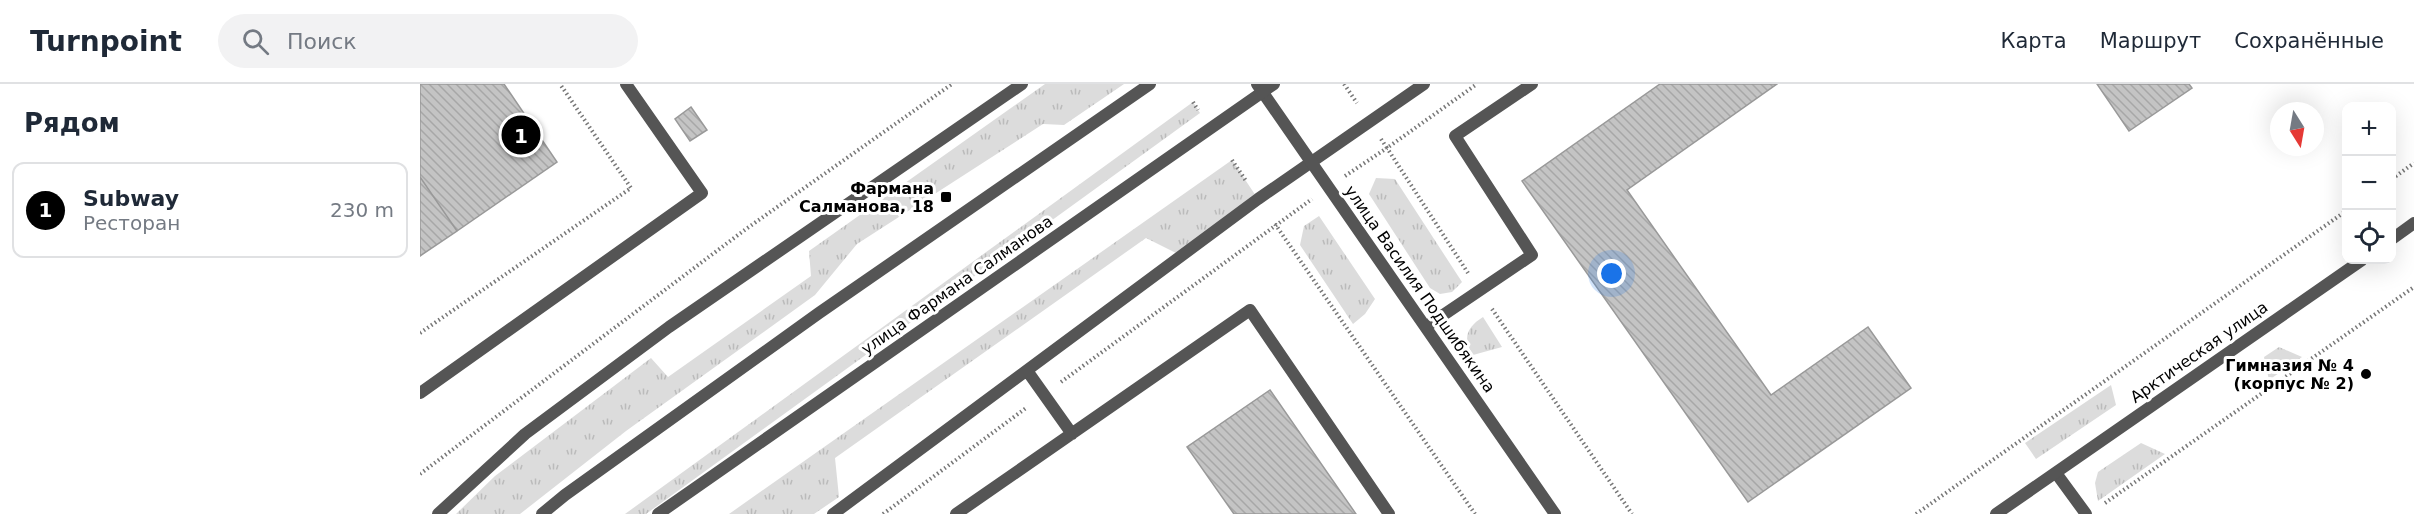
<!DOCTYPE html>
<html lang="ru">
<head>
<meta charset="utf-8">
<style>
  :root { --surface:#fff; --page:#f2f2f3; --text:#1f2937; --muted:#747a83; --line:#e0e1e3; --accent:#000 }
  body { margin:0; font-family:"DejaVu Sans",sans-serif; background:var(--page); color:var(--text) }
  .controls { position:absolute; right:18px; top:18px; display:grid; overflow:hidden; border-radius:12px; box-shadow:0 6px 24px #0002 }
  .controls button { width:54px; height:54px; display:grid; place-items:center; padding:0; border:0; border-bottom:2px solid var(--line); background:var(--surface); color:var(--text); font:30px sans-serif }
  .compass { position:absolute; left:1850px; top:18px; width:54px; height:54px; border-radius:50%; background:var(--surface); box-shadow:0 6px 24px #0002; rotate:169deg }
  .you { position:absolute; left:1192px; top:190px; width:21px; height:21px; margin:-15px; border:4px solid #fff; border-radius:50%; background:#1a73e8; box-shadow:0 0 0 9px #1a73e833 }
  .badge { display:grid; place-items:center; width:39px; height:39px; border-radius:50%; background:var(--accent); color:#fff; font-size:20px; font-weight:700 }
  .pin { position:absolute; translate:-50% -50%; border:3px solid #fff; box-shadow:0 2px 6px #0006 }
  .list { margin:0; padding:0; list-style:none }
  h2 { display:flex; justify-content:space-between; align-items:center; height:78px; margin:0; padding:0 24px; font-size:26px }
  h2 small { font-size:20px; font-weight:400; color:var(--muted) }
  .list li { display:grid; grid-template-columns:39px 1fr auto; gap:18px; align-items:center; box-sizing:border-box; height:96px; margin:0 12px 12px; padding:0 12px; border:2px solid var(--line); border-radius:12px }
  .list b { display:block; font-size:22px; white-space:nowrap }
  .list p { margin:0; font-size:20px; white-space:nowrap; color:var(--muted) }
  .list em { font-size:20px; font-style:normal; color:var(--muted) }
  .icon { flex:none; width:33px; height:33px; fill:none; stroke:currentColor; stroke-width:2; stroke-linecap:round; stroke-linejoin:round }
  .map { position:relative; flex:none; width:1994px; height:430px; overflow:hidden }
  header { display:flex; align-items:center; gap:36px; box-sizing:border-box; height:84px; padding:0 30px; background:var(--surface); border-bottom:2px solid var(--line) }
  header strong { font-size:28px }
  nav { display:flex; gap:33px; margin-inline-start:auto; font-size:21px }
  .search { width:420px; height:54px; background:var(--page); display:flex; align-items:center; gap:15px; box-sizing:border-box; padding:0 21px; border-radius:33px; color:var(--muted); font-size:22px }
  main { display:flex }
  aside { flex:1; background:var(--surface) }
  .map>svg:first-child { display:block }
  .grass { fill:url(#grass-tufts) }
  .building { fill:url(#building-back-hatch); stroke:#999; stroke-width:1.5 }
  .lines { fill:none; stroke-linecap:round; stroke-linejoin:round }
  .path { stroke:#777; stroke-width:4; stroke-dasharray:1.5 3; stroke-linecap:butt }
  .service { stroke:#555; stroke-width:12 }
  .minor { stroke:#555; stroke-width:12 }
  .tertiary { stroke:#555; stroke-width:12 }
  .poi-dot { fill:#000; stroke:#fff; stroke-width:2 }
  .labels { text-anchor:middle; dominant-baseline:central; stroke-width:6; stroke-linejoin:round; paint-order:stroke }
  .poi-label { font-size:16px; font-weight:bold; fill:#000; stroke:#fff; text-anchor:end }
  .street-label { font-size:16px; fill:#000; stroke:#fff }
</style>
</head>
<body>
<header>
<strong>Turnpoint</strong>
<div class="search"><svg class="icon" aria-label="search" viewBox="0 0 24 24"><circle cx="10" cy="10" r="6"/><path d="M15 15l6 6"/></svg>Поиск</div>
<nav><a>Карта</a><a>Маршрут</a><a>Сохранённые</a></nav>
</header>
<main>
<aside>
<h2>Рядом<small></small></h2>
<ul class="list">
<li><span class="badge">1</span><div><b>Subway</b><p>Ресторан</p></div><em>230 m</em></li>
</ul>
</aside>
<div class="map">
<svg width="1994" height="430" viewBox="0 0 1994 430">
  <defs>
    <pattern id="grass-tufts" width="24" height="20" patternUnits="userSpaceOnUse" patternTransform="scale(1.5)"><rect width="24" height="20" fill="#dcdcdc"/><path d="M3 7l-1-3M5 7V3M7 7l1-3M15 17l-1-3M17 17v-4M19 17l1-3" fill="none" stroke="#bbb"/></pattern>
    <pattern id="building-back-hatch" width="6" height="6" patternUnits="userSpaceOnUse" patternTransform="scale(1.5)"><rect width="6" height="6" fill="#c4c4c4"/><path d="M-1 5l2 2M0 0l6 6M5-1l2 2" fill="none" stroke="#a7a7a7"/></pattern>
  </defs>
  <rect width="100%" height="100%" fill="#fff"/>
  <path class="grass" d="M625 0H704L644 41 623 40 437 160 395 211 206 347 100 430H36L75 392 231 274 248 293 391 192 389 167Z
    M773 18 780 29 226 430H205Z
    M812 76 838 115 762 172 726 154 415 374 419 413 394 430H309Z
    M956 94 975 95 1042 198 1032 208 1020 210 1010 204 949 110Z
    M899 132 955 215 945 230 933 240 880 161 884 142Z
    M1063 233 1082 263 1053 271C1042 254 1047 243 1063 233Z
    M1859 263 1882 273 1849 296 1844 273Z
    M1691 301 1696 321 1616 375 1605 359Z
    M1721 359 1745 370 1678 417 1675 399 1678 388Z"/>
  <path class="building" d="M0 0H84L137 78 37 147 0 93Z
    M1240 0H1357L1207 106 1351 311 1448 243 1491 304 1328 418 1102 97Z
    M1677 0H1769L1772 4 1709 47Z
    M271 23 287 46 270 57 255 35Z
    M0 93 37 147 0 172Z
    M850 306 936 430H814L767 363Z"/>
  <g class="lines">
    <path class="path" d="M924 0 937 19
      M773 18 778 26
      M961 55 967 64 1057 0
      M812 76 826 97
      M925 92 967 64 1048 189
      M1972 95 1994 79
      M855 140 1055 430
      M1072 225 1212 430
      M0 249 211 104 140 0
      M641 298 892 115
      M0 390 326 145 532 0
      M1685 419 1994 203
      M463 430 606 324
      M1496 430 1926 127"/>
    <path class="service" d="M1007 242 1112 171 1035 52 1112 0
      M608 288 652 350
      M0 309 282 109 206 0
      M1636 389 1666 430
      M18 430 105 350 249 243 602 0
      M413 430 838 115 1004 0
      M536 430 830 226 969 430"/>
    <path class="minor" d="M837 0 1135 430
      M1972 155 1994 139
      M1576 430 1942 176"/>
    <path class="tertiary" d="M122 430 145 411 399 229 730 0
      M238 430 854 0"/>
  </g>
  <g class="poi-dot">
    <rect x="520" y="107" width="12" height="12" rx="3"/>
    <circle cx="1946" cy="290" r="6"/>
  </g>
  <g class="labels">
    <g class="poi-label">
      <text x="514" y="104">Фармана<tspan x="514" dy="18">Салманова, 18</tspan></text>
      <text x="1934" y="281">Гимназия № 4<tspan x="1934" dy="18">(корпус № 2)</tspan></text>
    </g>
    <g class="street-label">
      <text transform="translate(537 201) rotate(-35)">улица Фармана Салманова</text>
      <text transform="translate(1000 205) rotate(55)">улица Василия Подшибякина</text>
      <text transform="translate(1779 268) rotate(-35)">Арктическая улица</text>
    </g>
  </g>
</svg>
<div class="controls">
<button>+</button>
<button>−</button>
<button><svg class="icon" aria-label="locate" viewBox="0 0 24 24"><circle cx="12" cy="12" r="6"/><path d="M12 2v4M12 18v4M2 12h4M18 12h4"/></svg></button>
</div>
<svg class="compass" viewBox="-18 -18 36 36"><path d="M0-13l5 13h-10z" fill="#e53935"/><path d="M0 13l5-13h-10z" fill="#747a83"/></svg>
<div class="you"></div>
<div class="pin badge" style="left:101px;top:51px">1</div>
</div>
</main>
</body>
</html>
